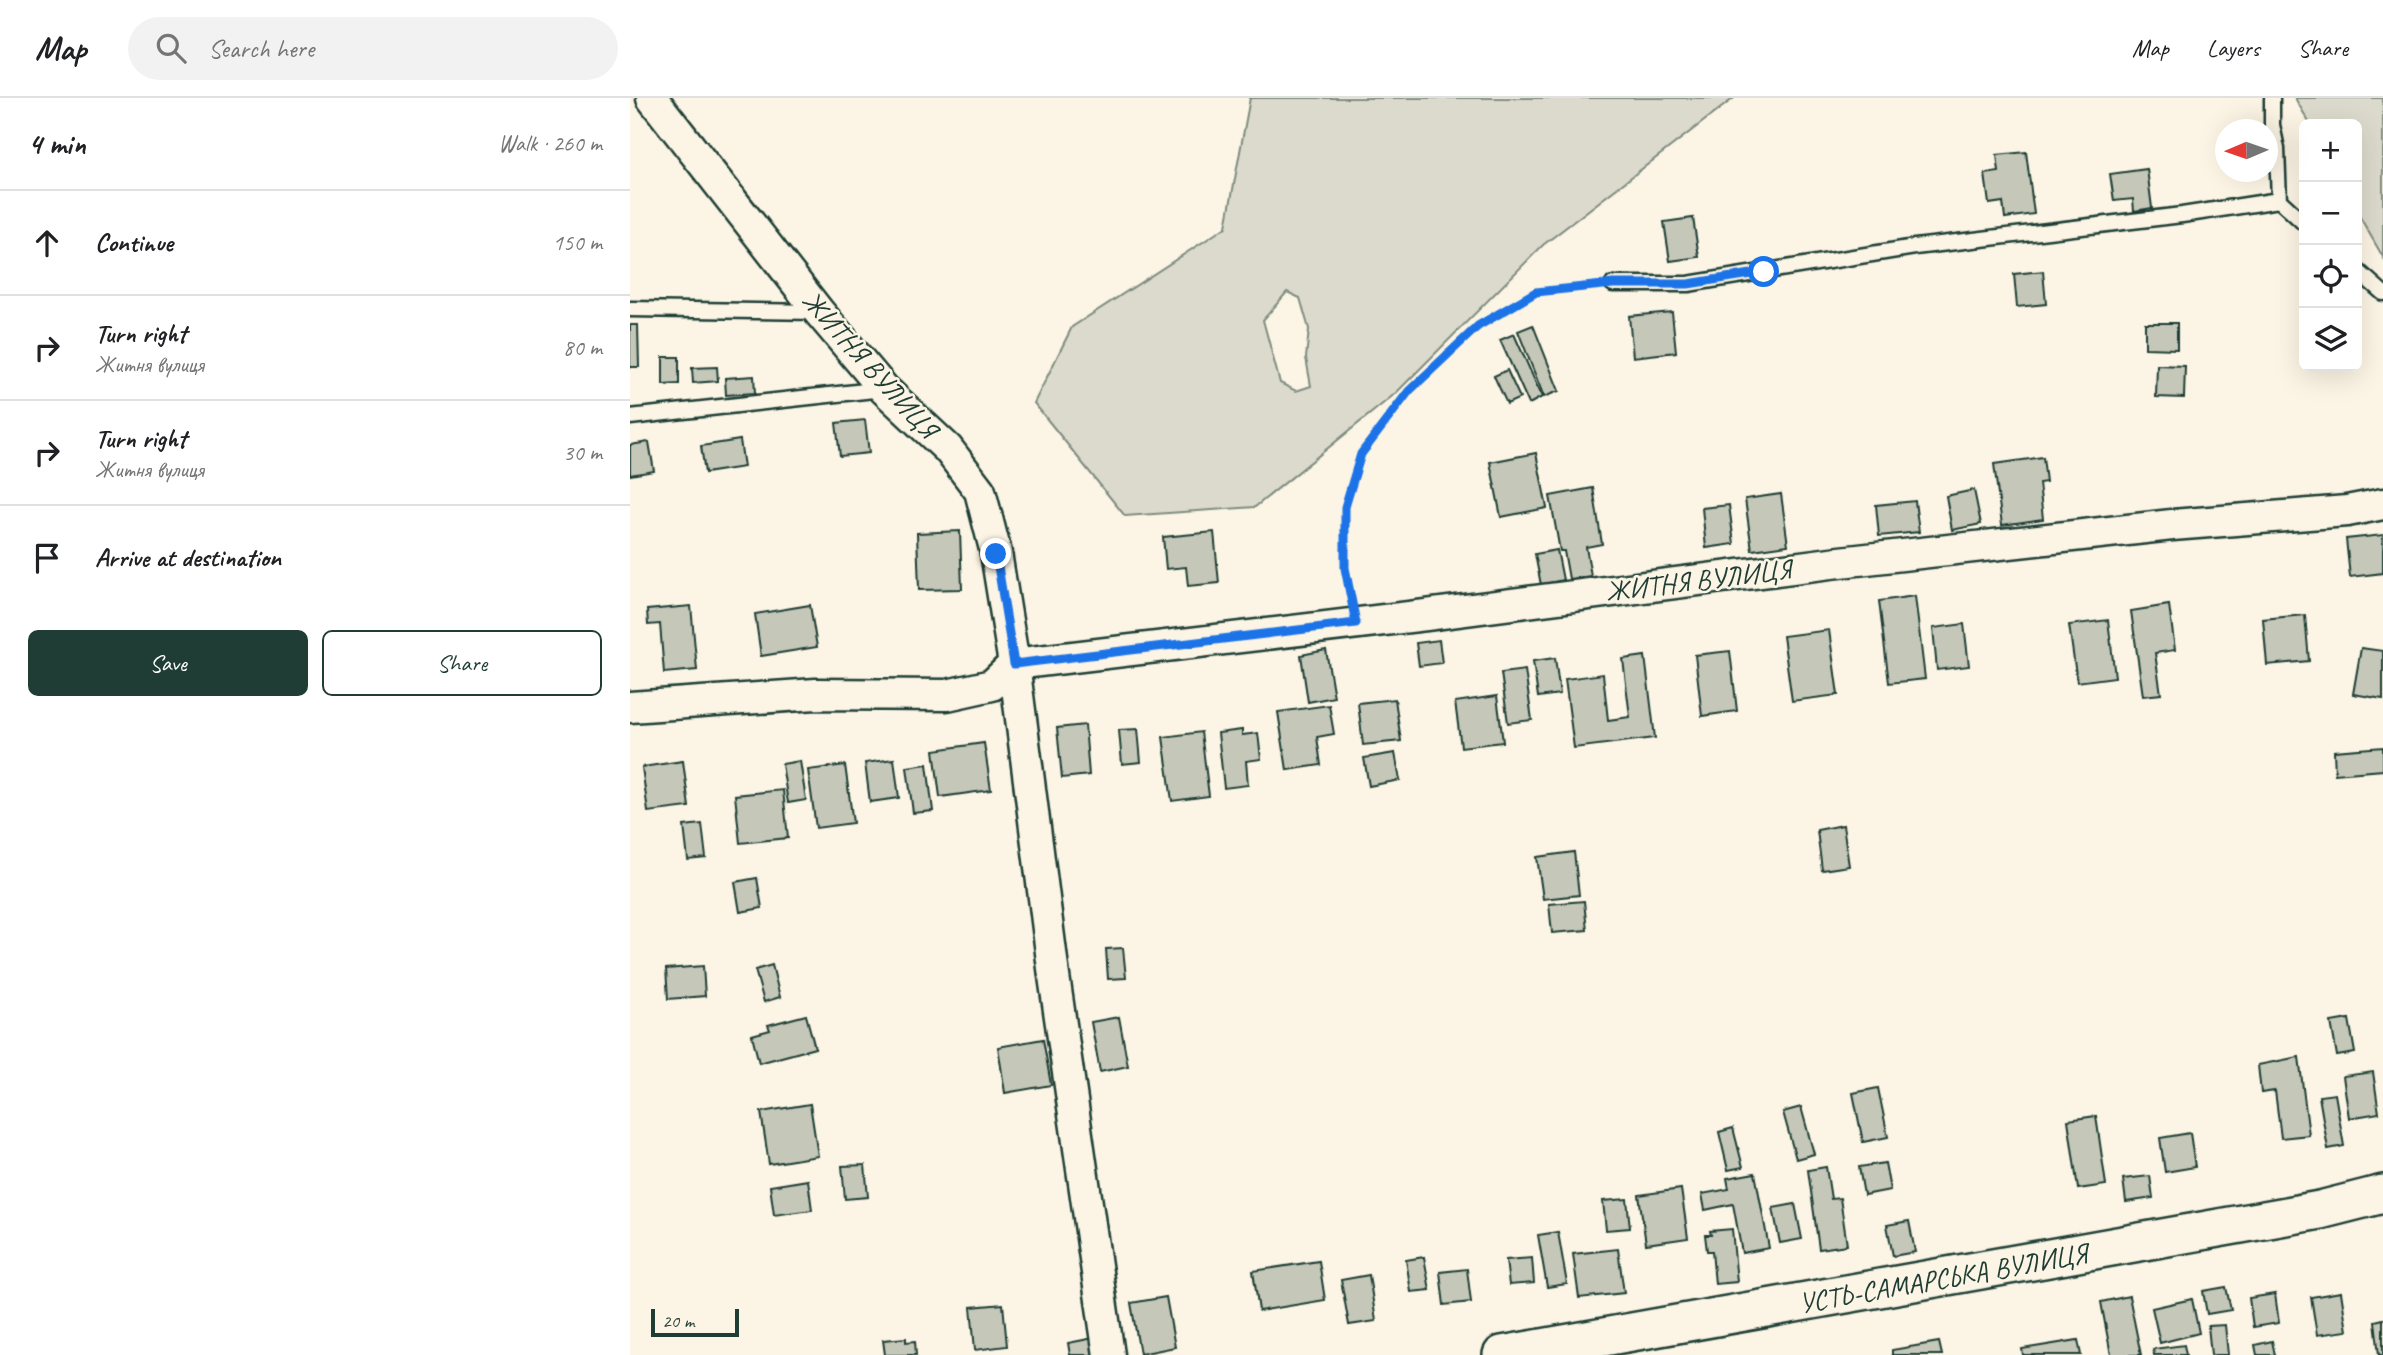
<!DOCTYPE html>
<html lang="en">
<head>
<meta charset="utf-8">
<style>
  :root { --surface:#fff; --page:#f2f2f2; --text:#202124; --muted:#757577; --line:#e0e0e0; --accent:#1f3d34 }
  body { margin:0; font-family:Caveat,sans-serif; background:var(--page); color:var(--text) }
  .controls { position:absolute; right:21px; top:21px; display:grid; overflow:hidden; border-radius:10px; box-shadow:0 7px 28px #0002 }
  .controls button { width:63px; height:63px; display:grid; place-items:center; padding:0; border:0; border-bottom:2px solid var(--line); background:var(--surface); color:var(--text); font:35px sans-serif }
  .compass { position:absolute; left:1585px; top:21px; width:63px; height:63px; border-radius:50%; background:var(--surface); box-shadow:0 7px 28px #0002; rotate:268deg }
  .scale { position:absolute; left:21px; bottom:18px; width:88px; box-sizing:border-box; padding-left:7px; border:4px solid #1f3d34; border-top:0; font-size:19px; line-height:24px; white-space:nowrap; color:#1f3d34; -webkit-text-stroke:5px #fcf5e5; paint-order:stroke }
  .stop { position:absolute; width:21px; height:21px; margin:-16px; border:5px solid #1a73e8; border-radius:50%; background:#fff }
  .stop.end { background:#1a73e8; border-color:#fff; box-shadow:0 2px 7px #0008 }
  .list { margin:0; padding:0; list-style:none }
  h2 { display:flex; justify-content:space-between; align-items:center; height:91px; margin:0; padding:0 28px; font-size:30px }
  h2 small { font-size:23px; font-weight:400; color:var(--muted) }
  .list li { display:grid; grid-template-columns:46px 1fr auto; gap:21px; align-items:center; box-sizing:border-box; height:105px; padding:0 28px; border-top:2px solid var(--line) }
  .list b { display:block; font-size:26px; white-space:nowrap }
  .list p { margin:0; font-size:23px; white-space:nowrap; color:var(--muted) }
  .list em { font-size:23px; font-style:normal; color:var(--muted) }
  .actions { display:flex; gap:14px; padding:21px 28px }
  .actions a { flex:1; padding:16px 0; border:2px solid var(--accent); border-radius:10px; text-align:center; font-size:24px; color:var(--accent) }
  .actions .main { background:var(--accent); color:#fff }
  .icon { flex:none; width:38px; height:38px; fill:none; stroke:currentColor; stroke-width:2; stroke-linecap:round; stroke-linejoin:round }
  .map { position:relative; flex:none; width:1753px; height:1257px; overflow:hidden }
  header { display:flex; align-items:center; gap:42px; box-sizing:border-box; height:98px; padding:0 35px; background:var(--surface); border-bottom:2px solid var(--line) }
  header strong { font-size:33px }
  nav { display:flex; gap:38px; margin-inline-start:auto; font-size:24px }
  .search { width:490px; height:63px; background:var(--page); display:flex; align-items:center; gap:18px; box-sizing:border-box; padding:0 24px; border-radius:38px; color:var(--muted); font-size:26px }
  main { display:flex }
  aside { flex:1; background:var(--surface) }
  .map>svg:first-child { display:block }
  .green { fill:#dcdacc; stroke:#7e8c80; stroke-width:2; fill-rule:evenodd }
  .building { fill:#c5c7b9; stroke:#1f3d34; stroke-width:2 }
  .lines { fill:none; stroke-linecap:round; stroke-linejoin:round }
  .service-casing { stroke:#1f3d34; stroke-width:19 }
  .minor-casing { stroke:#1f3d34; stroke-width:35 }
  .tertiary-casing { stroke:#1f3d34; stroke-width:42 }
  .path { stroke:#1f3d34; stroke-width:4.5; stroke-dasharray:2 5; stroke-linecap:butt }
  .service { stroke:#fcf5e5; stroke-width:14 }
  .minor { stroke:#fcf5e5; stroke-width:30 }
  .tertiary { stroke:#fcf5e5; stroke-width:37 }
  .route { stroke:#1a73e8; stroke-width:9 }
  .labels { text-anchor:middle; dominant-baseline:central; stroke-width:5; stroke-linejoin:round; paint-order:stroke }
  .street-label { font-size:28px; fill:#1f3d34; stroke:#fcf5e5 }
</style>
</head>
<body>
<header>
<strong>Map</strong>
<div class="search"><svg class="icon" aria-label="search" viewBox="0 0 24 24"><circle cx="10" cy="10" r="6"/><path d="M15 15l6 6"/></svg>Search here</div>
<nav><a>Map</a><a>Layers</a><a>Share</a></nav>
</header>
<main>
<aside>
<h2>4 min<small>Walk · 260 m</small></h2>
<ul class="list">
<li><svg class="icon" aria-label="ahead" viewBox="0 0 24 24"><path d="M12 20V5M6 11l6-6 6 6"/></svg><div><b>Continue</b></div><em>150 m</em></li>
<li><svg class="icon" aria-label="right" viewBox="0 0 24 24"><path d="M7 20v-9h11M14 6l5 5-5 5"/></svg><div><b>Turn right</b><p>Житня вулиця</p></div><em>80 m</em></li>
<li><svg class="icon" aria-label="right" viewBox="0 0 24 24"><path d="M7 20v-9h11M14 6l5 5-5 5"/></svg><div><b>Turn right</b><p>Житня вулиця</p></div><em>30 m</em></li>
<li><svg class="icon" aria-label="arrive" viewBox="0 0 24 24"><path d="M6 21V4h12l-3 4 3 4H6"/></svg><div><b>Arrive at destination</b></div></li>
</ul>
<div class="actions"><a class="main">Save</a><a>Share</a></div>
</aside>
<div class="map">
<svg width="1753" height="1257" viewBox="0 0 1753 1257">
  <rect width="100%" height="100%" fill="#fcf5e5"/>
  <filter id="ink" filterUnits="userSpaceOnUse"><feTurbulence type="fractalNoise" baseFrequency=".0143" numOctaves="2"/><feDisplacementMap in="SourceGraphic" scale="14" xChannelSelector="R" yChannelSelector="G"/><feConvolveMatrix kernelMatrix="1 2 1 2 8 2 1 2 1" color-interpolation-filters="sRGB"/></filter>
  <g filter="url(#ink)">
    <path class="green" d="M620 0H1104L913 147 766 295 625 409 495 418 404 305 442 229 596 129ZM657 194 670 200 679 231 676 260 681 288 666 293 650 285 633 222Z
      M1665 0H1753V159L1727 114V26H1680Z"/>
    <path class="building" d="M1396 54 1404 116 1375 120 1373 104 1359 106 1355 76 1369 74 1367 57Z
      M1517 71 1522 110 1504 113 1503 101 1484 103 1480 76Z
      M1063 120 1069 159 1040 163 1034 124Z
      M1413 173 1416 206 1387 209 1384 176Z
      M1042 214 1046 254 1003 259 999 218Z
      M1515 225H1547V251L1515 250Z
      M0 227H8L9 269H0Z
      M903 227 929 293 914 299 888 233Z
      M884 236 912 299 899 306 870 242Z
      M33 259H49V286L33 287Z
      M1527 267 1555 268 1554 300 1526 299Z
      M87 269 88 283 63 285 62 270Z
      M877 272 890 300 877 306 864 278Z
      M124 278 125 295 96 297 95 280Z
      M235 322 239 355 210 358 206 325Z
      M110 342 114 369 75 375 71 348Z
      M19 344 24 373 0 377V347Z
      M906 355 917 410 871 419 860 364Z
      M1413 359 1416 384 1409 385 1413 421 1372 427 1364 366Z
      M963 390 972 446 956 449 961 478 939 481 934 453H930L920 398Z
      M1344 392 1351 426 1322 432 1316 398Z
      M1151 396 1158 447 1122 452 1115 401Z
      M1285 403 1289 434 1249 438 1246 407Z
      M1099 407 1104 446 1076 450 1072 410Z
      M330 433 332 491 289 492 287 435Z
      M584 434 589 485 558 488 556 469 536 471 533 439Z
      M1753 437V475L1720 479 1716 441Z
      M927 452 933 482 911 487 905 456Z
      M1285 498 1295 581 1259 585 1249 503Z
      M180 507 187 549 131 558 125 516Z
      M1539 507 1545 552 1525 555 1531 596 1513 598 1501 513Z
      M61 508 67 572 34 575 30 526 18 527 17 512Z
      M1675 517 1679 563 1637 567 1633 521Z
      M1478 522 1485 579 1447 584 1439 527Z
      M1334 526 1339 568 1307 572 1303 530Z
      M1199 532 1208 597 1162 603 1153 538Z
      M809 542 812 565 789 568 786 545Z
      M1731 550 1753 553V601L1723 596Z
      M696 552 704 599 678 604 671 557Z
      M1100 553 1107 613 1072 618 1065 557Z
      M1015 558 1025 640 944 650 935 581 973 576 978 622 1000 619 993 561Z
      M925 560 930 596 908 599 903 563Z
      M895 572 902 622 878 625 871 575Z
      M867 598 873 644 831 649 825 604Z
      M765 601 771 643 733 647 728 605Z
      M699 607 704 636 687 639 691 667 657 672 648 614Z
      M455 627 459 677 432 680 427 630Z
      M508 631 511 664 492 666 489 632Z
      M612 632V637L628 635 631 661 616 663 618 687 594 690 588 635Z
      M571 634 579 698 542 703 533 639Z
      M354 645 361 692 310 699 304 652Z
      M1753 649V672L1705 676 1704 653Z
      M765 655 770 682 739 688 734 660Z
      M264 661 269 700 240 704 235 665Z
      M53 663 59 709 18 714 12 669Z
      M170 663 176 702 158 705 152 666Z
      M297 666 303 713 283 715 277 669Z
      M215 667 223 725 186 730 178 672Z
      M153 692 158 740 110 745 105 697Z
      M72 726 76 760 58 762 54 728Z
      M1213 727 1219 768 1192 772 1187 732Z
      M944 754 949 797 913 801 907 759Z
      M127 780 132 810 110 814 105 784Z
      M954 803 957 832 922 835 919 806Z
      M493 850 496 880 478 881 476 851Z
      M142 867 150 899 134 904 125 872Z
      M73 868 75 898 38 901 36 871Z
      M176 917 185 950 129 965 122 937 140 932 138 927Z
      M489 919 498 968 470 974 461 924Z
      M1719 921 1725 955 1707 958 1701 924Z
      M413 941 421 987 375 995 368 949Z
      M1669 959 1679 1037 1651 1040 1645 993 1631 995 1628 967Z
      M1743 974 1749 1015 1719 1020 1713 978Z
      M1248 990 1258 1039 1233 1044 1223 995Z
      M1705 996 1714 1048 1698 1051 1689 998Z
      M180 1006 188 1058 139 1066 131 1014Z
      M1171 1009 1184 1056 1166 1061 1153 1014Z
      M1466 1018 1476 1087 1448 1091 1438 1022Z
      M1103 1030 1113 1069 1098 1072 1089 1034Z
      M1560 1035 1565 1069 1535 1074 1530 1040Z
      M1255 1065 1260 1092 1234 1097 1229 1069Z
      M235 1067 238 1099 215 1101 212 1068Z
      M1196 1069 1201 1101 1210 1100 1217 1147 1189 1151 1178 1072Z
      M1125 1075 1139 1150 1112 1155 1103 1106 1075 1112 1072 1096 1099 1091 1097 1080Z
      M1520 1078 1523 1100 1496 1104 1493 1081Z
      M178 1082 182 1112 144 1117 140 1088Z
      M1051 1091 1058 1140 1016 1146 1009 1097Z
      M997 1101 1000 1130 976 1132 973 1103Z
      M1165 1106 1172 1141 1150 1145 1143 1110Z
      M1279 1123 1285 1154 1263 1158 1257 1127Z
      M1102 1131 1107 1184 1085 1186 1082 1153H1077L1075 1137H1081L1080 1133Z
      M928 1134 937 1186 917 1189 908 1137Z
      M988 1151 994 1195 949 1200 943 1156Z
      M794 1159 800 1192 781 1194 776 1162Z
      M902 1160 904 1185 879 1187 876 1162Z
      M689 1163 695 1202 629 1213 623 1173Z
      M837 1171 841 1204 814 1207 810 1174Z
      M739 1177 746 1223 719 1227 711 1182Z
      M1596 1189 1601 1212 1577 1216 1573 1193Z
      M1711 1194 1717 1233 1687 1237 1681 1199Z
      M1645 1196 1649 1225 1623 1229 1619 1200Z
      M1499 1198 1511 1257H1481L1471 1204Z
      M536 1199 545 1249 510 1256 501 1205Z
      M1562 1201 1569 1235 1530 1245 1522 1210Z
      M373 1206 377 1248 345 1252 341 1209Z
      M1753 1221V1257H1749L1745 1223Z
      M1595 1227 1598 1257H1581L1578 1228Z
      M276 1240V1244L285 1243 286 1257H255L253 1242Z
      M464 1240 468 1257H440L438 1245Z
      M1448 1242 1451 1257H1393L1392 1251Z
      M1642 1243 1645 1257H1627L1625 1247Z
      M1309 1244 1312 1257H1262V1252Z
      M1554 1247 1556 1257H1524L1523 1251Z"/>
    <g class="lines">
      <g class="service-casing">
        <path id="service" d="M1642 0V27L1647 51 1649 102 1674 125
          M1727 172 1753 195
          M983 186H1058L1285 149 1552 117 1649 102
          M0 211 188 214
          M0 319 253 291"/>
      </g>
      <g class="minor-casing">
        <path id="minor" d="M22 0 189 214 254 291 318 351 350 393 366 455 384 566 424 878 479 1257
          M0 609 186 596 317 597 362 587 384 566 796 517 1201 465 1542 427 1717 413 1753 406"/>
      </g>
      <g class="tertiary-casing">
        <path id="tertiary" d="M872 1257 1690 1112 1753 1096"/>
      </g>
      <path class="path" d="M721 498 715 470V409L731 356 779 293 848 227 906 193 962 188"/>
      <use href="#service" class="service"/>
      <use href="#minor" class="minor"/>
      <use href="#tertiary" class="tertiary"/>
    </g>
  </g>
  <g class="lines" filter="url(#ink)">
    <path class="route" d="M366 456 384 566 726 525 715 470V409L731 356 779 293 848 228 906 194 983 186H1058L1134 174"/>
  </g>
  <g class="labels">
    <g class="street-label">
      <text transform="translate(240 266) rotate(48)">ЖИТНЯ ВУЛИЦЯ</text>
      <text transform="translate(1068 482) rotate(-7)">ЖИТНЯ ВУЛИЦЯ</text>
      <text transform="translate(1313 1180) rotate(-10)">УСТЬ-САМАРСЬКА ВУЛИЦЯ</text>
    </g>
  </g>
</svg>
<div class="controls">
<button>+</button>
<button>−</button>
<button><svg class="icon" aria-label="locate" viewBox="0 0 24 24"><circle cx="12" cy="12" r="6"/><path d="M12 2v4M12 18v4M2 12h4M18 12h4"/></svg></button>
<button><svg class="icon" aria-label="layers" viewBox="0 0 24 24"><path d="M12 4l9 5-9 5-9-5zM3 14l9 5 9-5"/></svg></button>
</div>
<svg class="compass" viewBox="-18 -18 36 36"><path d="M0-13l5 13h-10z" fill="#e53935"/><path d="M0 13l5-13h-10z" fill="#757577"/></svg>
<div class="scale">20 m</div>
<div class="stop" style="left:1134px;top:174px"></div>
<div class="stop end" style="left:366px;top:456px"></div>
</div>
</main>
</body>
</html>
